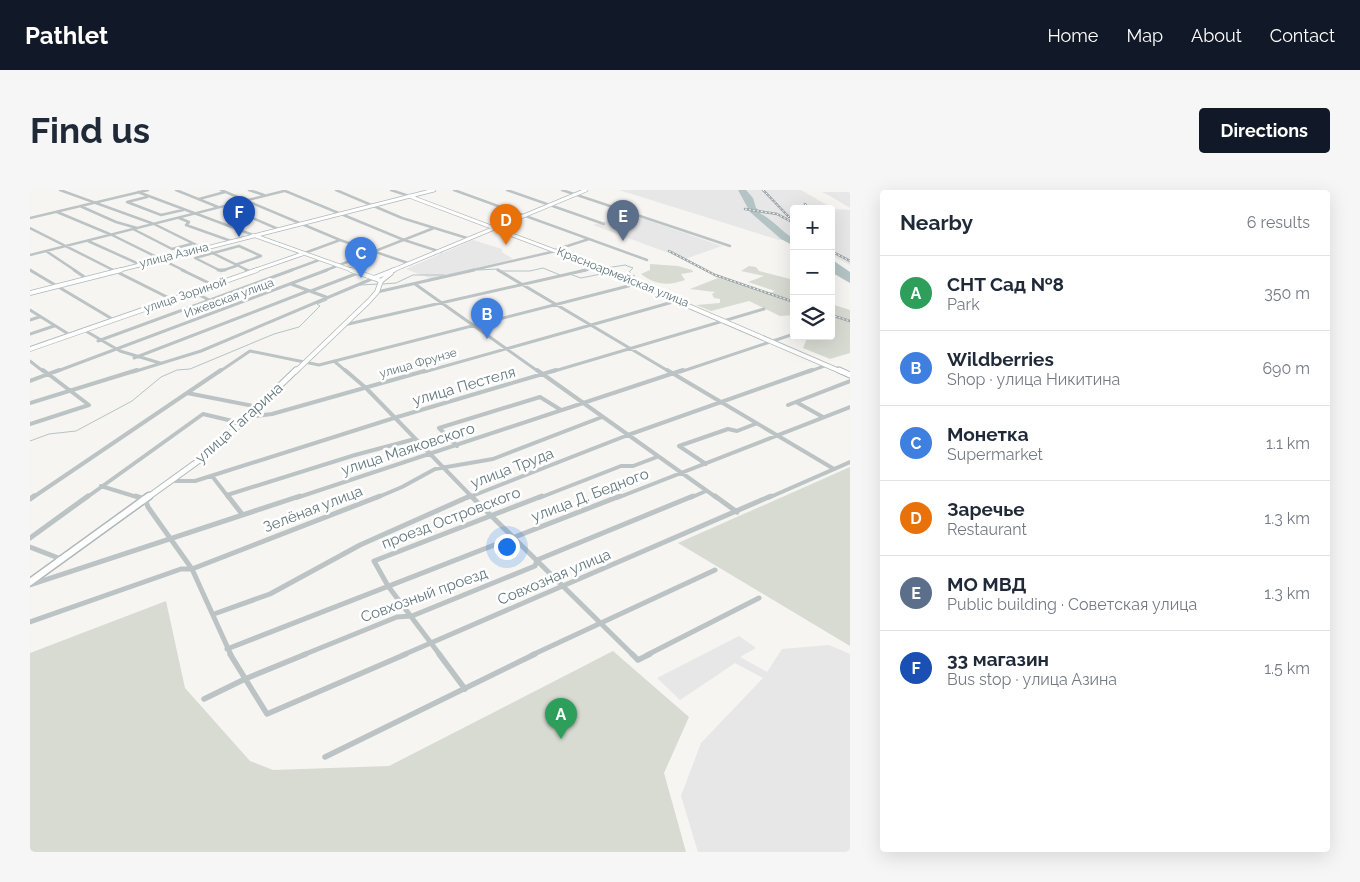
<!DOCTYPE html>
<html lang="en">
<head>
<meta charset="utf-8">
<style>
  :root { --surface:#fff; --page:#f6f6f7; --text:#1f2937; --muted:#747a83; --line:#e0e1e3; --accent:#111827 }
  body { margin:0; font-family:Raleway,sans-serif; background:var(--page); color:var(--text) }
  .controls { position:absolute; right:15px; top:15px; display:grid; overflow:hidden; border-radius:5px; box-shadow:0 5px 20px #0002 }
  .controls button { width:45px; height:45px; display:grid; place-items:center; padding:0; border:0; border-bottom:1px solid var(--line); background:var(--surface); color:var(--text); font:25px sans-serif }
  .you { position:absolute; left:476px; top:356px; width:18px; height:18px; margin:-12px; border:4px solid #fff; border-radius:50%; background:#1a73e8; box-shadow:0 0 0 8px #1a73e833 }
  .badge { display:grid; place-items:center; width:32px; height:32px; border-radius:50%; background:var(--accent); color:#fff; font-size:16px; font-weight:700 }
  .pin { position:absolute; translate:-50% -41px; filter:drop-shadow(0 1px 2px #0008) }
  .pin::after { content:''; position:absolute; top:26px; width:18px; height:15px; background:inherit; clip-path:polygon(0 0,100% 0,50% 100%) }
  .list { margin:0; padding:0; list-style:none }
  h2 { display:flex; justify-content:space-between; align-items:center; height:65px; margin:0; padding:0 20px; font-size:21px }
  h2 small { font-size:16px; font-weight:400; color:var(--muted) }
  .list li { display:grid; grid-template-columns:32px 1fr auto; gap:15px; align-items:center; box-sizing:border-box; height:75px; padding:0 20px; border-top:1px solid var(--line) }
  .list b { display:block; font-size:19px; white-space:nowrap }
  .list p { margin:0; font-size:16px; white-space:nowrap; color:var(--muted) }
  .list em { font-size:16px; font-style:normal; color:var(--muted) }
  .icon { flex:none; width:28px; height:28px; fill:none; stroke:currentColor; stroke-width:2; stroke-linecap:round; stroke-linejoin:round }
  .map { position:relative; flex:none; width:820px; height:662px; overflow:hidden; border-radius:5px }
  header { display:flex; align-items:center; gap:30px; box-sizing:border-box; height:70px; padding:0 25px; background:var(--accent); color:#fff }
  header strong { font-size:24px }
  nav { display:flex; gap:28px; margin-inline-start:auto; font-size:18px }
  .intro { display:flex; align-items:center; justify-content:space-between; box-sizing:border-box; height:120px; padding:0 30px }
  h1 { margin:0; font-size:35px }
  .button { padding:12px 22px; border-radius:5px; background:var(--accent); color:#fff; font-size:18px; font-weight:700 }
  main { display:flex; gap:30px; padding:0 30px }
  aside { flex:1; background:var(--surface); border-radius:5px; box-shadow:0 5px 20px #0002 }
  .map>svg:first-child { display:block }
  .built { fill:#e6e7e6 }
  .green { fill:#d7dbd2 }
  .water { fill:#b4c4c5 }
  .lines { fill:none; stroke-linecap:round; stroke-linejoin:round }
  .stream { stroke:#b4c4c5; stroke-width:1 }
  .major-far3-casing { stroke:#b0b7b9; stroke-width:4.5 }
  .major-far2-casing { stroke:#b0b7b9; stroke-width:5.5 }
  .major-far1-casing { stroke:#b0b7b9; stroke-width:7 }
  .major-casing { stroke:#b0b7b9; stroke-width:9 }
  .minor-far4 { stroke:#bcc3c4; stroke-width:2.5 }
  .minor-far3 { stroke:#bcc3c4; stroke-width:3 }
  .minor-far2 { stroke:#bcc3c4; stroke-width:4 }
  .minor-far1 { stroke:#bcc3c4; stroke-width:5 }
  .minor { stroke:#bcc3c4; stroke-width:5.5 }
  .major-far3 { stroke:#fff; stroke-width:3 }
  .major-far2 { stroke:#fff; stroke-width:4 }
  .major-far1 { stroke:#fff; stroke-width:5 }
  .major { stroke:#fff; stroke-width:6 }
  .rail-casing { stroke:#9ca6a9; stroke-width:2.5 }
  .rail { stroke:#fff; stroke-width:1; stroke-dasharray:2; stroke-linecap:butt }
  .labels { text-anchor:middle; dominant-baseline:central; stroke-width:5; stroke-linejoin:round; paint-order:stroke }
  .far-street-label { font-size:12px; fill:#62777c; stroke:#fff }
  .street-label { font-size:15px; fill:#62777c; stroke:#fff }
</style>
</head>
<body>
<header>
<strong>Pathlet</strong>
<nav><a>Home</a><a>Map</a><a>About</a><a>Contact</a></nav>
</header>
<div class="intro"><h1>Find us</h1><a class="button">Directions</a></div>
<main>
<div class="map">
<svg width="820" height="662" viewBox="0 0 820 662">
  <rect width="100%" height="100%" fill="#f6f5f2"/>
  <path class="built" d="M589 0H771L804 19 820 20V75L801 65V19H764V49L749 50Z
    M792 2H820V18L800 6Z
    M600 24 692 56 655 69 563 35Z
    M443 50 472 59V62L483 69 402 89 376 79Z
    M709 446 726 458 710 467 737 482 752 459 799 455 820 464V662H668L651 606 671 553 733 488 705 473 650 510 627 488Z"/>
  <path class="green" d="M620 74 648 76 662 80 663 82 651 84 655 90C638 96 625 95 611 84L620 80Z
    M719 76 726 77 729 81 764 90V125L750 126 719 111 681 121 666 115 690 113V109L684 108 682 104 685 102 660 99 688 88 740 103 745 101 718 92 734 86 711 81Z
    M801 114 820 120V163L800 169 773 158 778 146H801Z
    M820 277V456L648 353Z
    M136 411 155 498 220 571 243 580 359 576 583 461 659 527 634 583 656 662H0V463Z"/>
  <path class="water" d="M708 0H716L723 8 726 18 732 22 729 23C740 27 753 43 764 49V56L751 49 720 22Z
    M801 69 820 82V93L801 82Z"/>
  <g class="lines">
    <path class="stream" d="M448 80 468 79
      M577 80 576 78 595 75 603 78 599 82 605 86
      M472 81H500L513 78 530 85
      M542 85 551 88 576 83
      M353 94 366 93 383 85H414
      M330 95 349 94
      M0 251 19 244 46 241 102 211 131 187 147 180 160 179 244 144 269 137 290 116 287 114 297 110"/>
    <g class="major-far3-casing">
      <path id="major-far3" d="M379 6 578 81
        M223 45 324 81
        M86 81 404 0
        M223 81 272 64
        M361 81 556 0"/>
    </g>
    <g class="major-far2-casing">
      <path id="major-far2" d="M321 80 344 88
        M575 80 812 182
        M361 83 351 91 344 88 364 80
        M0 103 91 80
        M0 159 227 80
        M265 182 339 111 347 102 351 91"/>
    </g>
    <g class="major-far1-casing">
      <path id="major-far1" d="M809 180 820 185
        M117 308 182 261 266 180"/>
    </g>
    <g class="major-casing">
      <path id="major" d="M0 392 119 306"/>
    </g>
    <path class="minor-far4" d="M30 0 124 34 219 81
      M146 0 188 17
      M191 0 310 50 381 74
      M219 0 234 5
      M253 0 374 50 411 62
      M306 0 372 28 440 49
      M361 0 379 6
      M424 0 617 70
      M477 0 574 34
      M532 0 700 56
      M108 2 223 45
      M117 7 97 12 131 25 153 20
      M169 9 195 2
      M50 16 86 32 107 38
      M195 16 248 39
      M27 22 82 45 155 81
      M0 28 118 0
      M149 28 159 32 156 35 201 51
      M0 38 85 81
      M103 39 142 59 161 54
      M58 51 109 74
      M525 60 559 49
      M16 61 46 81
      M272 64 310 50
      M0 65 254 1
      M0 80 2 81
      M468 80 470 81
      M191 81 165 68 209 56 231 66 205 75
      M191 81 206 76
      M259 81 289 70
      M294 81 404 38
      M439 81 526 61
      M551 81 568 77"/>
    <path class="minor-far3" d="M0 80 84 130
      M44 80 56 88
      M83 80 143 110
      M152 80 183 95
      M188 80H195
      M216 80 221 82
      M468 80 640 182
      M261 94 296 107
      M385 94 509 182
      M281 101 328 83
      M164 102 179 110
      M347 102 444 80
      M0 120 40 145
      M0 130 9 127
      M314 135 556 80
      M54 140 90 161 130 173
      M0 144 24 136
      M68 151 262 80
      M104 168 278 101
      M0 171 14 182
      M304 171 317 182
      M25 182 297 80
      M103 182 171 161 344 88
      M189 182 220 161 289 175 610 93
      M394 182 650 110
      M521 182 734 119
      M650 182 764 144
      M778 182 797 175"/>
    <path class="minor-far2" d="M13 180 59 215
      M315 180 336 198 443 308
      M507 180 687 308
      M637 180 804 279
      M0 191 29 180
      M157 203 229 217
      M766 212 793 227
      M0 213 107 180
      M758 215 820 191
      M217 227 242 224 398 180
      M0 234 59 215
      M427 256 409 238 510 207 531 220
      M676 274 649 256 698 239 707 241 725 234
      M182 286 199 308
      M140 291H165L364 228 526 180
      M71 296 110 308
      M197 305 325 265 385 249
      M2 308 191 180
      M56 308 173 224 211 233
      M266 308 653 180
      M346 308 372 297 405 279 463 269 572 227
      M437 308 598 245 782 180
      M509 308 591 276H603L627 267
      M587 308 820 217
      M660 308 676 301
      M738 308 820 272"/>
    <path class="minor-far1" d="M106 306 115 309 118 317 162 379 201 465
      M198 306 212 324
      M441 306 603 465
      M685 306 707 322
      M0 309 4 306
      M0 348 58 306
      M0 357 31 369
      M0 395 270 306
      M184 424 240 404 330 355 440 306
      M0 432 151 379H162L350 306
      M197 459 590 306
      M273 465 367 427 382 426 505 376 507 370 663 306
      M373 465 741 306
      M410 465 358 396 344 371 512 306
      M502 465 685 380
      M617 465 729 408"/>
    <path class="minor" d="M200 464 237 524 376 464
      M409 464 435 499
      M602 464 608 470 620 464
      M174 509 215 489 276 464
      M295 567 505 464"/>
    <use href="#major-far3" class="major-far3"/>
    <use href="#major-far2" class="major-far2"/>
    <use href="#major-far1" class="major-far1"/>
    <use href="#major" class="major"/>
    <g class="rail-casing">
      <path id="rail" d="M733 0 759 27
        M775 14 779 19
        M715 19 747 24 764 33
        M639 61 685 85 764 112
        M801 61 820 71
        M801 125 820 131"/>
    </g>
    <use href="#rail" class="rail"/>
  </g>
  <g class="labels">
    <g class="far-street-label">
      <text transform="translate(144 65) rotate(-14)">улица Азина</text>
      <text transform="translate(593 87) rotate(22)">Красноармейская улица</text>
      <text transform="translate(155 105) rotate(-19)">улица Зориной</text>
      <text transform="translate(199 108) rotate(-20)">Ижевская улица</text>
      <text transform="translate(388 173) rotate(-16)">улица Фрунзе</text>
    </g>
    <g class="street-label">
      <text transform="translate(434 196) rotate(-16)">улица Пестеля</text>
      <text transform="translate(209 233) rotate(-42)">улица Гагарина</text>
      <text transform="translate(378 259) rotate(-18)">улица Маяковского</text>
      <text transform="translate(482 278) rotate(-21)">улица Труда</text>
      <text transform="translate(560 305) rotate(-21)">улица Д. Бедного</text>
      <text transform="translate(283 319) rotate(-21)">Зелёная улица</text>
      <text transform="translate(421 328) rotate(-21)">проезд Островского</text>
      <text transform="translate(524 387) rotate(-23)">Совхозная улица</text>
      <text transform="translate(394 405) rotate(-20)">Совхозный проезд</text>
    </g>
  </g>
</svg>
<div class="controls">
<button>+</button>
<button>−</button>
<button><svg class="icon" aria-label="layers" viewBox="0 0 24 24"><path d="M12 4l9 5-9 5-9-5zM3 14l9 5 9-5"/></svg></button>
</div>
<div class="you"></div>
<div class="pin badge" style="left:531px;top:549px;background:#2e9e5b">A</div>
<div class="pin badge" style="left:457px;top:149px;background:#3f7fe0">B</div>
<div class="pin badge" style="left:331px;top:88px;background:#3f7fe0">C</div>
<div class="pin badge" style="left:476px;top:55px;background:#e8710a">D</div>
<div class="pin badge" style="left:593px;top:51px;background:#5c6f8a">E</div>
<div class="pin badge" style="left:209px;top:47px;background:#1a4fb4">F</div>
</div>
<aside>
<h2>Nearby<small>6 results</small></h2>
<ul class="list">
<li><span class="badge" style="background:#2e9e5b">A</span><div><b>СНТ Сад №8</b><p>Park</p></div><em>350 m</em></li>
<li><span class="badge" style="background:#3f7fe0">B</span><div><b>Wildberries</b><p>Shop · улица Никитина</p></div><em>690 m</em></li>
<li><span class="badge" style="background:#3f7fe0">C</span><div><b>Монетка</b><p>Supermarket</p></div><em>1.1 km</em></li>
<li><span class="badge" style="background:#e8710a">D</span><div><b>Заречье</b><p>Restaurant</p></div><em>1.3 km</em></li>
<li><span class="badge" style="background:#5c6f8a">E</span><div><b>МО МВД</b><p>Public building · Советская улица</p></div><em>1.3 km</em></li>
<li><span class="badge" style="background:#1a4fb4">F</span><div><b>33 магазин</b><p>Bus stop · улица Азина</p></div><em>1.5 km</em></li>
</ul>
</aside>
</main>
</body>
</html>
